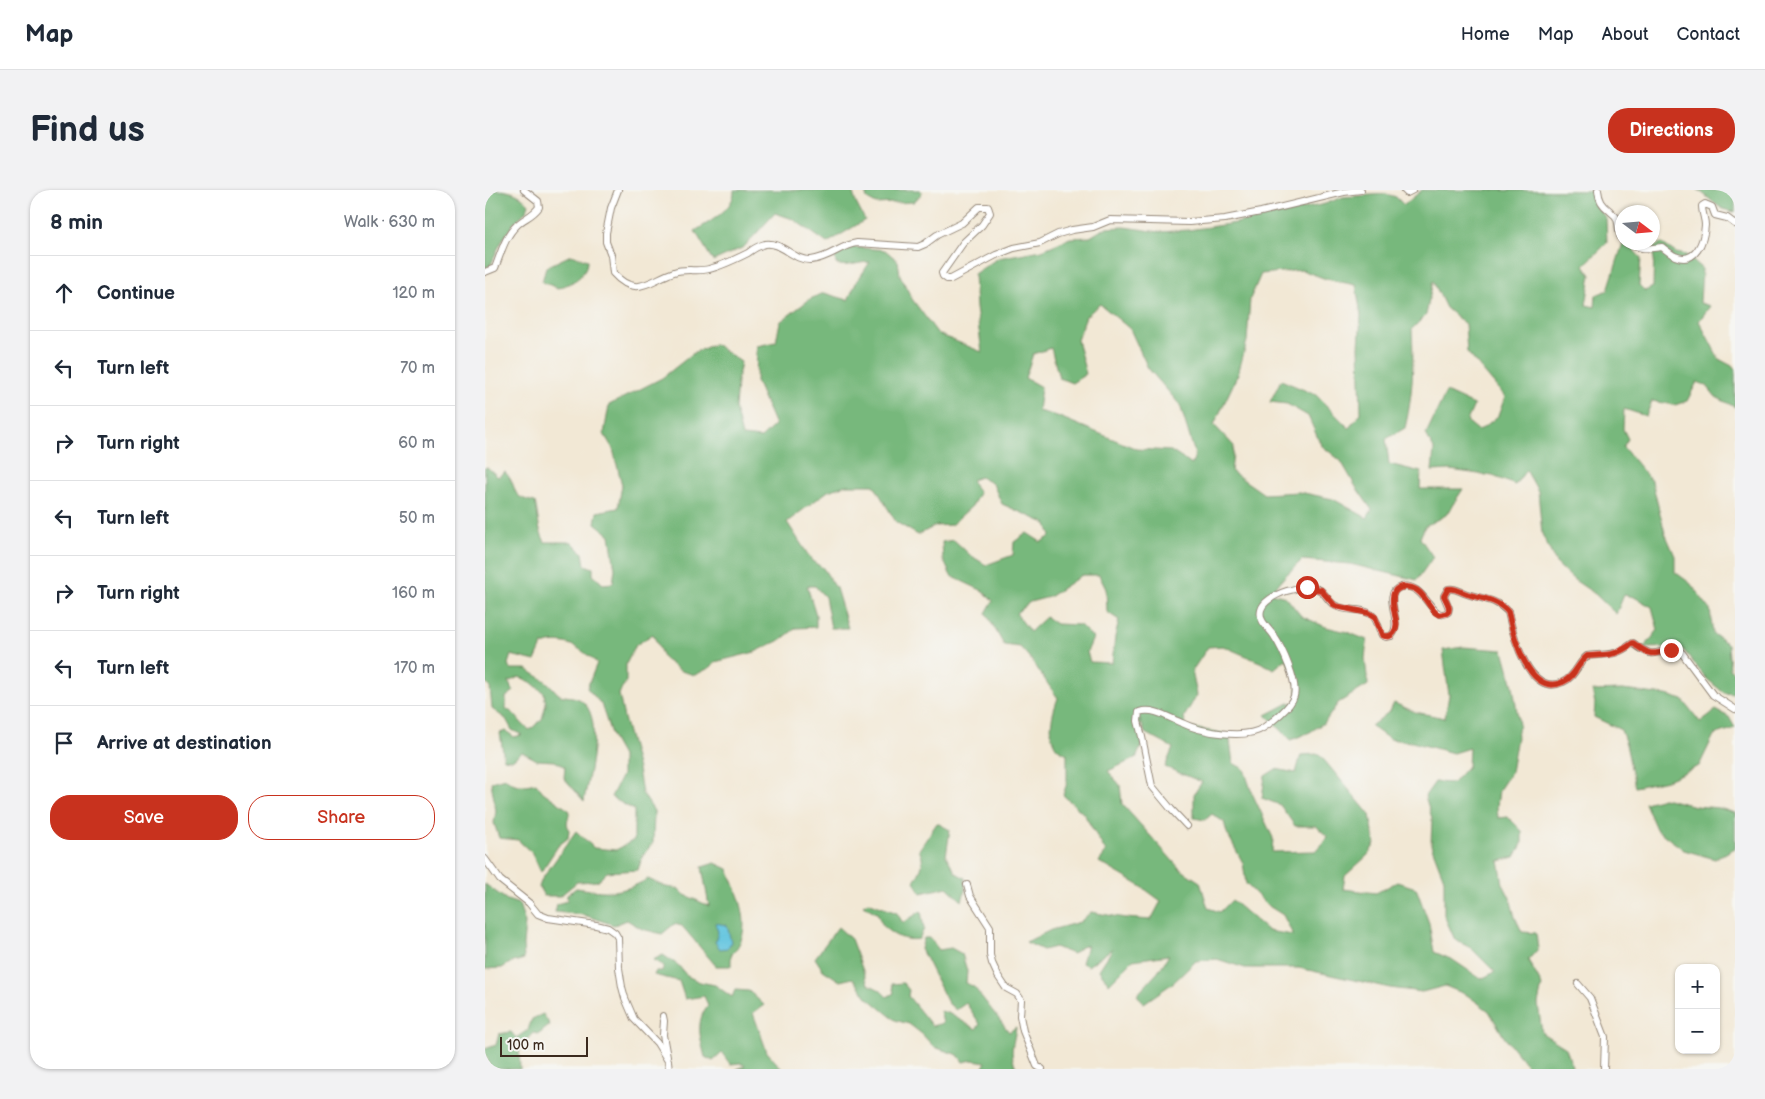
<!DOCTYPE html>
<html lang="en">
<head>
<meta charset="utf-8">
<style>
  :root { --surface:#fff; --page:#f2f2f3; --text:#1f2937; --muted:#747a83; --line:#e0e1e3; --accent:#c8321e }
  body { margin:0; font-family:"Balsamiq Sans",sans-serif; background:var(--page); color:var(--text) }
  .controls { position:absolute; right:15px; bottom:15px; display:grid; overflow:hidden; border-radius:10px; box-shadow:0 1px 4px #0004 }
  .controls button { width:45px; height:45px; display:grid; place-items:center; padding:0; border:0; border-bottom:1px solid var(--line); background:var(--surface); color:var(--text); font:25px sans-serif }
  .compass { position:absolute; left:1130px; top:15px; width:45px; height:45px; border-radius:50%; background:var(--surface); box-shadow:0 1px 4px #0004; rotate:106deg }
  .scale { position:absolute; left:15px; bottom:12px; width:88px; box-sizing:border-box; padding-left:5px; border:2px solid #3b2a1e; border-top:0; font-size:14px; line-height:18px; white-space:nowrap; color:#3b2a1e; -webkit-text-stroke:4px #f6f6f2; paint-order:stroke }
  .stop { position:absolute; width:15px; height:15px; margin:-11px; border:4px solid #c8321e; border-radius:50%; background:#fff }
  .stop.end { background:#c8321e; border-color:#fff; box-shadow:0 1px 5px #0008 }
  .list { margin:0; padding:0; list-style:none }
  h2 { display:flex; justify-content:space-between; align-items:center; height:65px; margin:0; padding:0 20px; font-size:21px }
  h2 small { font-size:16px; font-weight:400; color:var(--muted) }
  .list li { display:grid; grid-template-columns:32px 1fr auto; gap:15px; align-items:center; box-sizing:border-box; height:75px; padding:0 20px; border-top:1px solid var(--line) }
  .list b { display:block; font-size:19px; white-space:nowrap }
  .list em { font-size:16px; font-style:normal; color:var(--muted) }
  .actions { display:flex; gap:10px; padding:15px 20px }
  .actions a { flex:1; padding:11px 0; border:1px solid var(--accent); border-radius:20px; text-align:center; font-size:18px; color:var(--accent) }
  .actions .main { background:var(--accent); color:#fff }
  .icon { flex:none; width:28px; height:28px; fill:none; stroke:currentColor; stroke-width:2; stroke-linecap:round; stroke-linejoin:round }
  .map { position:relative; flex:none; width:1250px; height:879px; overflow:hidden; border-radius:20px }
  header { display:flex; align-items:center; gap:30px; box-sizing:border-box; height:70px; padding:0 25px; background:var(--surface); border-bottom:1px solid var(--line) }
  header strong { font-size:24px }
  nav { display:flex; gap:28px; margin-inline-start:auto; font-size:18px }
  .intro { display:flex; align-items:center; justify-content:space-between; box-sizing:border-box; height:120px; padding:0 30px }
  h1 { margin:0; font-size:35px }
  .button { padding:12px 22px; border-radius:20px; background:var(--accent); color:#fff; font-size:18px; font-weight:700 }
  main { display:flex; gap:30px; padding:0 30px }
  aside { flex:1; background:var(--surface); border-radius:20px; box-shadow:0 1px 4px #0004 }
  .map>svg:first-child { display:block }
  .forest { fill:#77b87b; stroke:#59714c; fill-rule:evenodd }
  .water { fill:#61c4df; stroke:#4e777e }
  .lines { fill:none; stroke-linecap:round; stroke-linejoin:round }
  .street-casing { stroke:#96897a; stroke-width:8 }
  .street { stroke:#fff; stroke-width:6 }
  .route { stroke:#c8321e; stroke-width:6 }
</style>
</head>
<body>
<header>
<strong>Map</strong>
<nav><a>Home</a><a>Map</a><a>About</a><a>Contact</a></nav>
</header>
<div class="intro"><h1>Find us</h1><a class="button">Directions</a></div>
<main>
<aside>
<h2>8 min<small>Walk · 630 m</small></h2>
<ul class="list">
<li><svg class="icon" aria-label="ahead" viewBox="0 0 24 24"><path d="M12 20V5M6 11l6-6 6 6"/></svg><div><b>Continue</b></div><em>120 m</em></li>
<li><svg class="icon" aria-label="left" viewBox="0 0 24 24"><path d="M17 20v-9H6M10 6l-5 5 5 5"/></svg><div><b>Turn left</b></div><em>70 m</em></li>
<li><svg class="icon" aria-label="right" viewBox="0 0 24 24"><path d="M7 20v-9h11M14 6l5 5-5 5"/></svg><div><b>Turn right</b></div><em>60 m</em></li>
<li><svg class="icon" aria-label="left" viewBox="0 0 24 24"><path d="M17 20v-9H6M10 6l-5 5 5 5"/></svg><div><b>Turn left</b></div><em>50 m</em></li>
<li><svg class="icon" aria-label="right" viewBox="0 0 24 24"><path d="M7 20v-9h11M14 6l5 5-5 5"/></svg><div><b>Turn right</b></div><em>160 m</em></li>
<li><svg class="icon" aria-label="left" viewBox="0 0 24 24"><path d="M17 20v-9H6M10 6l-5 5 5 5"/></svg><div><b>Turn left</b></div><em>170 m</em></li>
<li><svg class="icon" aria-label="arrive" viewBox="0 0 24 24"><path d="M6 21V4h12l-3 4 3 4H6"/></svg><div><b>Arrive at destination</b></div></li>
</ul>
<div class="actions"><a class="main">Save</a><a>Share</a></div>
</aside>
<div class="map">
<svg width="1250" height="879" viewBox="0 0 1250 879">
  <rect width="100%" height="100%" fill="#f6f6f2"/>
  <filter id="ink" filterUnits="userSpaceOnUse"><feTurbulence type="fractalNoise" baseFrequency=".02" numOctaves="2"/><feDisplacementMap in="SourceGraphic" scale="10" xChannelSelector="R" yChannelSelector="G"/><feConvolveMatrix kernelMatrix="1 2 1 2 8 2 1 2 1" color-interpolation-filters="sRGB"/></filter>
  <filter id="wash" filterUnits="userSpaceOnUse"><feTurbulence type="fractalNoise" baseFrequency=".0096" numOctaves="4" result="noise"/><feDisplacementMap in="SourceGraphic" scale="20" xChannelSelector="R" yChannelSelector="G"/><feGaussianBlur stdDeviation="1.12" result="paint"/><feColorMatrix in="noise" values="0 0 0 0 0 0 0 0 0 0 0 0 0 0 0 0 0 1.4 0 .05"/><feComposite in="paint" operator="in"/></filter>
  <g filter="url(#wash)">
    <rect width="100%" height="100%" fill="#f2e8d5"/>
    <path class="forest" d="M0 0C19 0 32 0 44 14 41 26 33 26 27 36 18 48 11 61 6 75L0 78Z
      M249 0H367L371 13 380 30 342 53 308 29 290 23 259 57 228 71 210 41C224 32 250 19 249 0Z
      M381 0H435L437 3 429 12 391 14 382 9 380 1Z
      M937 0 1110 1 1109 14 1121 28 1122 53 1099 75 1106 85 1101 115 1110 117 1111 105 1123 100 1138 53H1142L1156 68 1154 95 1160 101 1168 97 1169 58 1176 53 1191 63 1201 65 1217 79 1215 113 1225 116 1214 131 1234 169 1247 176 1250 180V217L1231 207 1222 196 1212 192 1202 211 1190 215 1167 211 1161 226 1139 219 1138 239 1143 249 1138 257 1167 292 1180 343 1190 366V382L1205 393 1225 419 1228 444 1243 454 1245 479 1250 484V504L1239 503 1221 488 1196 457 1159 458 1173 440 1167 417 1149 407 1139 405 1131 424 1110 404 1088 389 1071 373 1057 344 1053 301 1041 280 1030 295 1008 286 965 280 947 281 949 259 941 244 961 202 989 215 982 231 994 241 1013 226 1020 207 982 162 980 134 961 118 948 91 941 125 927 139C929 173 928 205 920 238L901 249 904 274 936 282 935 299H978L961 325 940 336 935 348 948 367 932 390 865 374 817 370 800 386 786 403 801 407 816 426 841 437 862 442 882 450 880 469 883 495 853 513 840 532 825 542 806 550 781 525 804 513H811C815 496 809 483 801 469L789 479 777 473 738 456 723 457 707 481 712 505 699 527 701 537 744 544 748 573 759 579 767 603 788 648 787 662 830 661 843 647 831 636H810L795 615 777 608 780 586 791 579 811 583 816 565 834 564 885 625 890 654 883 665 860 686 858 699 891 703 912 692 931 698 944 733 949 762 968 770 996 789 1010 782 986 758 970 750 959 725V689L946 655 947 628 940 606 950 592 968 593 983 576 984 558 968 563 927 552 904 549 886 536 905 521 909 513 930 522 960 528 964 505 958 460 978 457 1018 460 1028 496 1034 535 1026 582 1014 600 1012 617 1013 628 1023 627 1037 641V654L1030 667 1014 671 1018 694 1025 708 1030 727 1037 742 1051 743 1053 759 1043 770 1057 795 1053 814 1057 843 1081 858 1087 876 1086 879H1045L1019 847 1004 821 982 805 960 796 937 802 905 798 814 778H760L732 769 711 771 688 793 659 813 652 805 673 782 684 765 648 770 624 794 614 780 628 758 603 776 597 773 602 755 596 757 588 764 570 757 558 760 541 752 566 740 595 732 606 722 640 728 666 730 676 711 657 697 614 672 621 662 599 624 578 605 582 593V564C579 562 574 560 572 558 561 544 568 522 573 508 560 491 550 472 535 457L519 455 501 423 508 411 498 401 466 386 458 369 457 352 469 350 485 365 501 375 528 365 529 352 542 343 556 352 566 346 562 334 517 314 508 294 495 287 486 290 494 303 487 316 466 335 450 336 433 345 411 332 389 295H361L343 301 302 332 327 371 338 378 351 398 363 438H346L340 407 330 396H322L331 425V437L311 438 297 449 270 462 230 472 226 477 210 485 196 481 179 469 168 444 151 455 141 474V491L134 504 139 528 153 579 157 603 169 621 168 653 158 665 153 680 122 682 113 691 92 692 75 706H59L54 697 57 689 91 641 109 658 131 660 149 650V620L126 607 137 585V566L128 550 116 514 102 498 112 473C95 458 81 447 57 455L50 471 26 465 23 474 25 479H42C50 486 58 488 64 494 68 497 71 503 75 505 81 507 88 506 94 509 121 524 103 586 99 611L79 588 80 577 70 571 52 570 37 562 27 570 19 569 15 543 21 541 29 547 37 545 27 540 21 529 7 519 5 497 0 492V278L2 277 13 287 20 282C36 300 22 306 50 312 54 328 52 337 60 352H87L98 363 100 375 108 378V385L118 394 128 393 130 379 125 345 110 333 112 322 133 318 137 295 128 259 119 244 124 215 177 188 210 162 230 154 256 172 252 192 250 218 257 246 276 248 290 235 271 191 272 156 291 152 295 132 325 109 339 103 363 110 371 93 385 72C373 72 362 78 351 74L350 66 367 57 400 60 413 71 415 85 427 109 453 144 497 162 491 118 489 84 513 68 557 60 585 48 605 47 620 38 639 37 675 42 703 40 751 33 840 14 858 7 901 4 911 7 919 15ZM817 80 841 89 871 95 876 125 874 157 876 223 864 238 831 205 796 190 785 212 802 214 823 226 836 255 856 271 871 297 887 320 882 328 848 309 814 302 779 304 746 281 749 256 729 235 753 184 762 151 765 109 776 84ZM615 114 645 139 663 178 695 215 710 264 707 275 686 261 652 259 572 226 553 221 556 197 540 188 548 164 566 158 574 188 587 193 601 184 592 150 601 126ZM597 385H614L621 399 622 422 634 430 630 447 627 473 605 472 602 462 608 448 595 435 571 434 561 427 545 442 531 423 545 412 564 407ZM34 487 46 492 59 503 61 514 57 529 45 540C33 533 34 525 21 519V507L29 501 23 492ZM655 529 660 543 688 558 680 577 717 592 709 604V628L720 630 727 624 739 632 742 643 758 673 761 694 782 715 798 725 808 745 783 741 747 710 735 722 723 718 715 692 695 679 637 614 635 595 623 581 651 568 657 555Z
      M1213 0H1250V22C1232 20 1227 9 1213 0Z
      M86 65 103 70C99 88 90 92 73 98L57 92 61 77Z
      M1137 500 1181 505 1198 510 1215 532 1231 520 1244 527 1250 538 1229 545 1214 576 1182 590 1150 597 1141 554 1136 540 1109 527 1110 513 1107 501Z
      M20 588C31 597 37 596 51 593L58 602 85 621 82 633 84 641 83 648 73 656 56 682 47 663 33 650 14 648 9 633 11 621 6 592Z
      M1178 608 1210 616 1234 618 1250 623V658L1230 669 1199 660 1171 639 1160 613Z
      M452 633 465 640 461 666 471 683 480 688V700L477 711 462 697 436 703 429 692C436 680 441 673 434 660Z
      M230 673 243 679C254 707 271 740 246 765V776H231L197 736 189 734 177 744 157 739 142 730 129 735 99 725 70 722 72 714 82 711V705L91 698C122 702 134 705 163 689L181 697 194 699 200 705 224 716 217 677Z
      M0 694 22 710 34 714 40 733 38 755 39 769 25 773 17 778 0 779Z
      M383 712 412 723 418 733 436 721 439 739 434 749C417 752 397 742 393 724L378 715Z
      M353 737 366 749 383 794 395 800 402 807 409 803 407 794 418 793 424 800 423 806 447 836 458 833 455 821 463 823 491 839 495 834 481 813 471 820 463 813 436 759 439 748H445L454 760 466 758 477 764 482 781 481 793 489 797 524 842 531 837C529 854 523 862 532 879H497L501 872 488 870 478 872 473 865 449 857 437 844 424 834 410 830 382 807 368 788 355 791 338 780 330 768Z
      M178 765 193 775 202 786 215 792 230 795 247 807 250 800 264 801 279 815 268 823 282 862 297 879H252L260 876 256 873 245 874 237 863 228 871 220 867C215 847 210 832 223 815L219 806 200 809 194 791 169 785 171 781H177L179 776 168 770Z
      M58 824 65 835 54 844 48 843 34 858 35 879H7L0 864V859L11 855 14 844 26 842 31 848 43 840 47 829Z"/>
    <path class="water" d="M230 733 242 735 246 752 243 758 235 759 230 752 233 742Z"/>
  </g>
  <g filter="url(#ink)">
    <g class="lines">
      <g class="street-casing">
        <path id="street" d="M133 0 126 18 121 43V52L126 65 128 83C151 109 165 90 189 82 200 78 213 82 224 79 237 76 251 69 263 63 268 59 273 56 280 54 297 51 308 71 326 70 345 68 356 55 372 53L433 57 440 54 452 45 477 33 494 17H503L505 23 497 35 478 53 457 83 458 86 462 89H466L511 65 529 58 555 53 573 44 587 40 608 37 625 30 704 32 740 29 776 22 859 2 876 0
          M919 0 922 3 928 0
          M1113 0C1114 10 1117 15 1125 21 1126 23 1130 25 1131 27 1135 34 1132 44 1138 51
          M1139 52C1158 60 1159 59 1177 57 1181 60 1186 64 1190 66 1211 75 1219 51 1220 35 1220 29 1217 23 1217 16L1220 14 1227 17 1230 25 1242 28 1250 34
          M0 82 10 78C16 63 20 46 32 35 39 28 48 26 54 17L53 11 39 0
          M702 636 686 619 667 596 657 547 653 531 654 522C669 517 684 528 697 533 715 542 760 550 778 538 787 532 806 517 809 506 813 492 797 458 789 446 784 438 773 431 776 420 780 404 821 392 835 400 841 404 844 413 851 416 862 422 877 417 887 425 893 430 893 438 897 445L901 447 906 446C920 433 895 403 916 397 940 391 947 434 963 422L964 418 959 406 963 399C970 397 975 402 982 404 998 409 1011 409 1023 422 1028 445 1044 508 1078 492 1090 487 1093 473 1102 466 1124 463 1127 468 1148 453 1171 471 1168 460 1192 460L1197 463 1228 505 1250 519
          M0 669 15 690 44 713 53 724 63 728 111 735 123 738 130 743 133 748 134 778 137 797 140 808 149 829 172 853 183 871 184 879
          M482 695 485 706 505 737V765L507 773 513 786 521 798 532 804 536 810 535 826 538 841 552 876 557 879
          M1093 794 1105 808 1120 847 1119 879
          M178 826 179 831 178 845 182 867"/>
      </g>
      <use href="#street" class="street"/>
    </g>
  </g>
  <g class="lines" filter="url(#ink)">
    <path class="route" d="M822 397 836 400 850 416 884 423 890 427 897 445C907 450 913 440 911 430 909 419 901 395 922 397 938 398 941 414 951 423 953 425 955 425 958 424 969 423 962 412 959 406L963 399C970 397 975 402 982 404 998 409 1011 409 1023 422 1028 445 1044 508 1078 492 1090 487 1093 473 1102 466 1123 464 1129 467 1148 453 1165 466 1166 465 1186 460"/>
  </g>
</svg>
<div class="controls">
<button>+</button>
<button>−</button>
</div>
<svg class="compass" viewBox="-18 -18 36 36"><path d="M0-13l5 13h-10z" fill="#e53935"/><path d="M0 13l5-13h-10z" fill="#747a83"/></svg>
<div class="scale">100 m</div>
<div class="stop" style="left:822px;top:397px"></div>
<div class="stop end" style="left:1186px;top:460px"></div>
</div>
</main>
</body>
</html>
